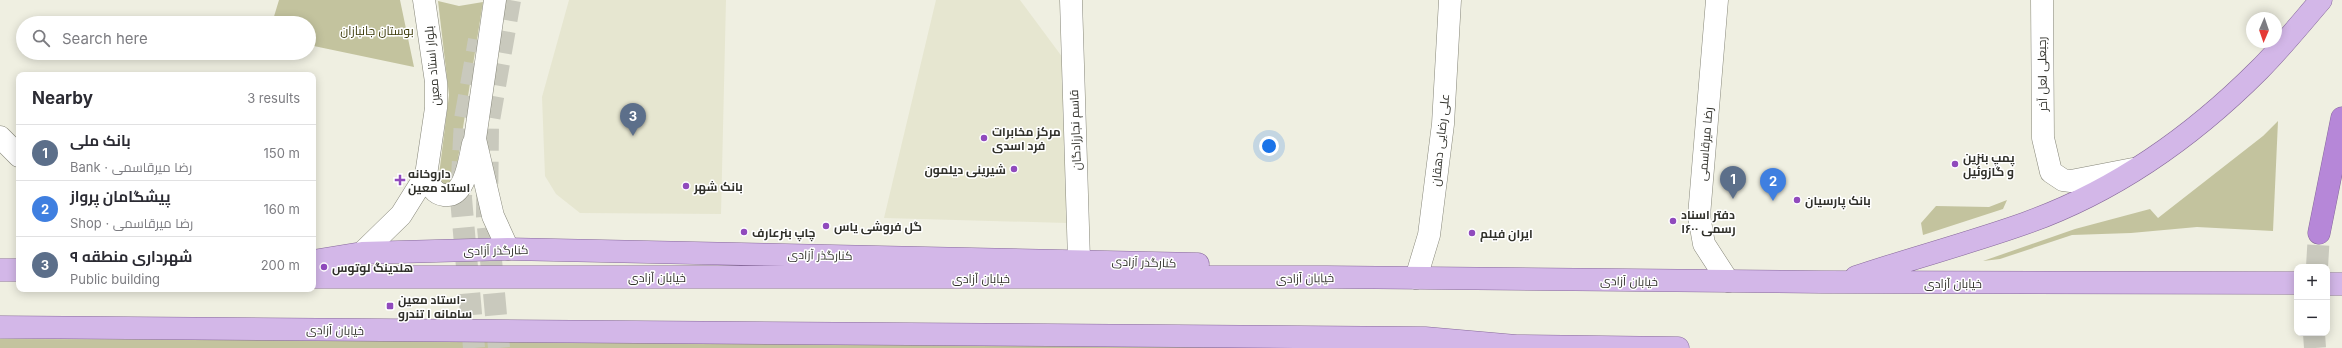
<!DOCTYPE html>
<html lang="en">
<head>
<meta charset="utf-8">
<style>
  :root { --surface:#fff; --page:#f7f7f7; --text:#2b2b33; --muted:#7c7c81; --line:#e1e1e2; --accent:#0b8043 }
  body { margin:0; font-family:Inter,Cairo,sans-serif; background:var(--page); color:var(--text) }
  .controls { position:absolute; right:12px; bottom:12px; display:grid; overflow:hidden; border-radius:8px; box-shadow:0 2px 10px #0003 }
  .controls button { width:36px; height:36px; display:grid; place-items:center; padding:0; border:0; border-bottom:1px solid var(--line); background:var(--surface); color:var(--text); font:20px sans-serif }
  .compass { position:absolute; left:2246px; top:12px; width:36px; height:36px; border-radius:50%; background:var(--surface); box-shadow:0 2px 10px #0003; rotate:182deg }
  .you { position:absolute; left:1269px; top:146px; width:14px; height:14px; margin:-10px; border:3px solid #fff; border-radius:50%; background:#1a73e8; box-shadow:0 0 0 6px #1a73e833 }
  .badge { display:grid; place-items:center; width:26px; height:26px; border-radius:50%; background:var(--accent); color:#fff; font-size:13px; font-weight:700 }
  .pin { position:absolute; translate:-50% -33px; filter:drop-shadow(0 1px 2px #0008) }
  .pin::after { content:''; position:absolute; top:21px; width:14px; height:12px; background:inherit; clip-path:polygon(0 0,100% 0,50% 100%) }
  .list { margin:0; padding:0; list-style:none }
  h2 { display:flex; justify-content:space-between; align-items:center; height:52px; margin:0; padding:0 16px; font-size:17px }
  h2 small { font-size:13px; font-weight:400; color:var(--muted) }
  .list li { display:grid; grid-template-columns:26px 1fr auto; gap:12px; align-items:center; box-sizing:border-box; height:56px; padding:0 16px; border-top:1px solid var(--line) }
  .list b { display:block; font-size:15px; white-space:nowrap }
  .list p { margin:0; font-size:13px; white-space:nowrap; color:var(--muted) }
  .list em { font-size:13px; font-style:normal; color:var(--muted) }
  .icon { flex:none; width:22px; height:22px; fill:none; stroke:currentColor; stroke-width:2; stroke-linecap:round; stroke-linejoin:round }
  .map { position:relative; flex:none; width:2342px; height:348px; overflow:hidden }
  .search { position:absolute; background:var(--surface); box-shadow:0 2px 10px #0003; left:16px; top:16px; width:300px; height:44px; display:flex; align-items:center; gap:10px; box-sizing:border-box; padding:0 14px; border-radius:22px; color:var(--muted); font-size:15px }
  .panel { position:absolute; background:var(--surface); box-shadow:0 2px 10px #0003; left:16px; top:72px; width:300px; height:220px; border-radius:8px }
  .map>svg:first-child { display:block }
  .built { fill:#e6e6d0 }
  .green { fill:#c3c39e }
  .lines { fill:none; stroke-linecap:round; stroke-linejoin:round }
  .secondary-tunnel { stroke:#c9c9bd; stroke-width:22; stroke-dasharray:22 11; stroke-linecap:butt }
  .highway-tunnel { stroke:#c9c9bd; stroke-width:22; stroke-dasharray:22 11; stroke-linecap:butt }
  .secondary-casing { stroke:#868679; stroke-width:23 }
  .primary-casing { stroke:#87699b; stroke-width:23 }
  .highway-casing { stroke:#87699b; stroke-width:23 }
  .secondary { stroke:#fff; stroke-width:22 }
  .primary { stroke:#d3b7e8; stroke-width:22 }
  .highway { stroke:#b687d8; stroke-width:22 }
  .poi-dot { fill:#904abd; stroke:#fff; stroke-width:1.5 }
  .labels { text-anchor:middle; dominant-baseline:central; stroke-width:3; stroke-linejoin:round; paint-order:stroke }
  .park-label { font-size:12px; fill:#393705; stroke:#fff }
  .street-label { font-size:12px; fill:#31312b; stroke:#fff }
  .poi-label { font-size:12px; font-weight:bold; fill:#31312b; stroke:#fff; text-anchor:start }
</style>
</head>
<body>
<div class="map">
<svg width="2342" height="348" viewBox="0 0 2342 348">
  <rect width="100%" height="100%" fill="#efefe1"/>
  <path class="built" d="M569 0H726L721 214 580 213 556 194 545 176 542 97Z
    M936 0H1020L1063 58 1067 223 884 218Z"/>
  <path class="green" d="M279 0H400L414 67 309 45V23H272Z
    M438 1 459 6 483 2 454 184 452 188 438 183 449 95Z
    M2278 121 2273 231 2197 227 2131 233 2072 235 2000 259 1983 261 2075 229 2150 209 2158 218 2263 136Z
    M2007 200 2003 209 1923 235 1921 223 1936 206 1989 207Z
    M0 339 549 340 1276 345 1281 348H0Z"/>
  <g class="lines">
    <path class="secondary-tunnel" d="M474 348 461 198 465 119 479 40
      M499 348 487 216 488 126 510 0"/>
    <path class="highway-tunnel" d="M2317 267 2319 233
      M2314 333 2315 348"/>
    <g class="secondary-casing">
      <path id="secondary" d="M495 0 475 139 493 216 508 249
        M1071 0 1079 260
        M1717 0 1699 216 1704 244 1728 281
        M2042 0 2043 138 2051 172 2063 180 2071 181 2133 169
        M0 137 19 156
        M426 175C430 184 433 194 444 195 466 198 469 160 473 144
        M362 253 401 215 426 175 436 108V82L424 0
        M1416 278 1429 235 1443 124 1450 0"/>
    </g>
    <g class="primary-casing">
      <path id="primary" d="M313 261 362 253 508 249 1198 264
        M0 270H19
        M313 277H1327L1821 282 2297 283
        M1856 277C1912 258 1970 243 2026 223 2116 191 2192 137 2259 70 2281 48 2301 23 2321 0
        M2327 284H2342
        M0 327 1425 338 1516 346 1678 348"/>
    </g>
    <g class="highway-casing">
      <path id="highway" d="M2319 233 2342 118"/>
    </g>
    <use href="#secondary" class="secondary"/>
    <use href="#primary" class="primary"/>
    <use href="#highway" class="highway"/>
  </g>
  <g class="poi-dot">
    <circle cx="984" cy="138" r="4"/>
    <circle cx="1955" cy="164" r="4"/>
    <circle cx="1014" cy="169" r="4"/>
    <path d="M398 174h4v4h4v4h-4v4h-4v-4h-4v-4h4z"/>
    <circle cx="686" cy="186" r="4"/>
    <circle cx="1797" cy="200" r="4"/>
    <circle cx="1673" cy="221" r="4"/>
    <circle cx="826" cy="226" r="4"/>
    <circle cx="744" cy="232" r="4"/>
    <circle cx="1472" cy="233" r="4"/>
    <circle cx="324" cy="267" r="4"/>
    <rect x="386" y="302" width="8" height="8" rx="2"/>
  </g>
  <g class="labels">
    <g class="park-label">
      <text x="377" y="30">بوستان جانبازان</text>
    </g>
    <g class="street-label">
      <text transform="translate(432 66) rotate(-95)">بلوار استاد معین</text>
      <text transform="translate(2042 74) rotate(-91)">رجبعلی لعل آخر</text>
      <text transform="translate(1075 130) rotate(-92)">قاسم نجارزادگان</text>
      <text transform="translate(1440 140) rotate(-84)">علی رضایی دهقان</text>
      <text transform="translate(1705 144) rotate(-85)">رضا میرقاسمی</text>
      <text transform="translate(496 250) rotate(-1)">کنارگذر آزادی</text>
      <text transform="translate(820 255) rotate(1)">کنارگذر آزادی</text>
      <text transform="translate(1144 262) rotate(2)">کنارگذر آزادی</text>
      <text x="657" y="277">خیابان آزادی</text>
      <text x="981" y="278">خیابان آزادی</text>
      <text transform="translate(1305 278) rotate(-1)">خیابان آزادی</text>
      <text transform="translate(1629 281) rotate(1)">خیابان آزادی</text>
      <text x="1953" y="283">خیابان آزادی</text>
      <text transform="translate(335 330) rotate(1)">خیابان آزادی</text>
    </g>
    <g class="poi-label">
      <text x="992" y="131">مرکز مخابرات<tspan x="992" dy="14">فرد اسدی</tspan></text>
      <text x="1963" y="157">پمپ بنزین<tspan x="1963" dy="14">و گازوئیل</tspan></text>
      <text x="1006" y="169" text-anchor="end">شیرینی دیلمون</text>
      <text x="408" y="173">داروخانه<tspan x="408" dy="14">استاد معین</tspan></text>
      <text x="694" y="186">بانک شهر</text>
      <text x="1805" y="200">بانک پارسیان</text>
      <text x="1681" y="214">دفتر اسناد<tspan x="1681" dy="14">رسمی ۱۶۰۰</tspan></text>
      <text x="834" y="226">گل فروشی یاس</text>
      <text x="752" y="232">چاپ بنرعارف</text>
      <text x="1480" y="233">ایران فیلم</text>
      <text x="332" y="267">هلدینگ لوتوس</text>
      <text x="398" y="299">استاد معین-<tspan x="398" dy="14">سامانه ۱ تندرو</tspan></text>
    </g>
  </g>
</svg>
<div class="controls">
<button>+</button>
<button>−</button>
</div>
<svg class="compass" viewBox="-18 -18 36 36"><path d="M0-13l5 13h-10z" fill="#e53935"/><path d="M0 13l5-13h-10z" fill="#7c7c81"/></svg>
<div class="you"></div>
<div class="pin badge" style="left:1733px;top:199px;background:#5c6f8a">1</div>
<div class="pin badge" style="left:1773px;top:201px;background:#3f7fe0">2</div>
<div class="pin badge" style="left:633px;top:136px;background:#5c6f8a">3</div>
<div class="search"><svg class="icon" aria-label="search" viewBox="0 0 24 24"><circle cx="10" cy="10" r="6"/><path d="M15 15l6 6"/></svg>Search here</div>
<section class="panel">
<h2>Nearby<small>3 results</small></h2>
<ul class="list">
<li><span class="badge" style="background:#5c6f8a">1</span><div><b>بانک ملی</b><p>Bank · رضا میرقاسمی</p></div><em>150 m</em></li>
<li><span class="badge" style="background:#3f7fe0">2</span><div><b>پیشگامان پرواز</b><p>Shop · رضا میرقاسمی</p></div><em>160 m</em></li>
<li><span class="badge" style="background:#5c6f8a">3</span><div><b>شهرداری منطقه ۹</b><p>Public building</p></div><em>200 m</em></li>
</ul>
</section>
</div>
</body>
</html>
